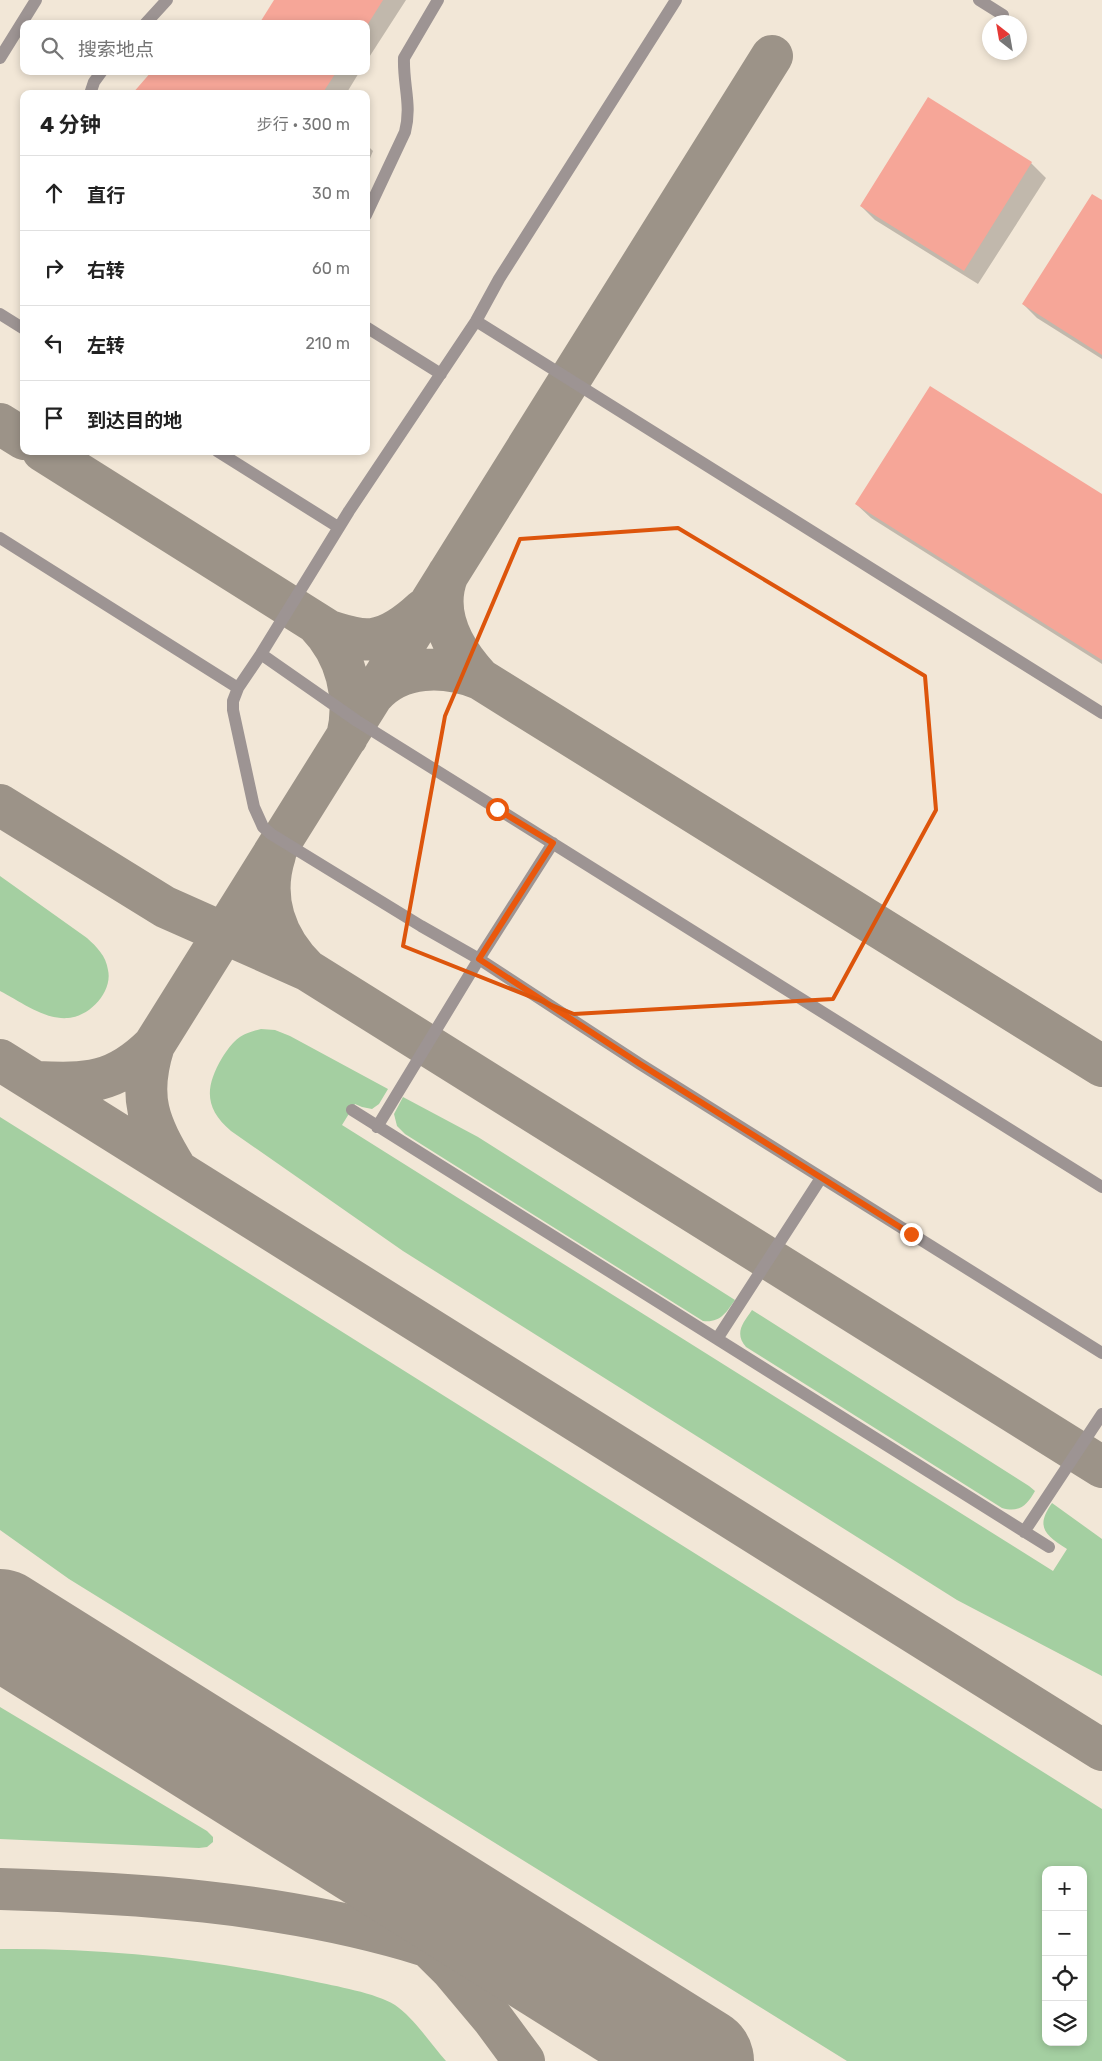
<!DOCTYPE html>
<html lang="zh">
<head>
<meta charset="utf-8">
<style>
  :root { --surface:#fff; --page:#f2f2f2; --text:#222; --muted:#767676; --line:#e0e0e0 }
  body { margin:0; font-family:Rubik,"Noto Sans SC",sans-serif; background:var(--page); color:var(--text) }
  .controls { position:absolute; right:15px; bottom:15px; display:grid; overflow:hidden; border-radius:10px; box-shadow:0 2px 8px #0003 }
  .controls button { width:45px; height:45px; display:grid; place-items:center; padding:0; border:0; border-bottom:1px solid var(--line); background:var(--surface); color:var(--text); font:25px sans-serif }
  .compass { position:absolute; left:982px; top:15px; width:45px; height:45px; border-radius:50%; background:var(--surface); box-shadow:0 2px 8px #0003; rotate:329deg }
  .stop { position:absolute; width:15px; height:15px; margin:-11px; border:4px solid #ea580c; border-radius:50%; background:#fff }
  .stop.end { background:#ea580c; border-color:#fff; box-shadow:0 1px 5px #0008 }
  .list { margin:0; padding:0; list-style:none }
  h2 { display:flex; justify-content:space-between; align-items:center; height:65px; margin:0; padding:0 20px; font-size:21px }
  h2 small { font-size:16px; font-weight:400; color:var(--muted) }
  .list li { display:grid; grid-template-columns:32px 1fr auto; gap:15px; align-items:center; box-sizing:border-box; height:75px; padding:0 20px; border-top:1px solid var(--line) }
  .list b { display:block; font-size:19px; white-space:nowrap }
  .list em { font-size:16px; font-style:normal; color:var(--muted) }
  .icon { flex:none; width:28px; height:28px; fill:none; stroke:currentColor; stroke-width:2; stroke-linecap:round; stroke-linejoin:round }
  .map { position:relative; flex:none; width:1102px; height:2061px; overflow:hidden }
  .search { position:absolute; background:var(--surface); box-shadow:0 2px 8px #0003; left:20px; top:20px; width:350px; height:55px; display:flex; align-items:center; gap:12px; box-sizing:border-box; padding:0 18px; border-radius:10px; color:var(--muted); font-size:19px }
  .panel { position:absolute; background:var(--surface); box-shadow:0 2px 8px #0003; left:20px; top:90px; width:350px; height:365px; border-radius:10px }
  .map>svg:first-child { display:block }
  .green { fill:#a4cfa1; fill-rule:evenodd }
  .shadow { fill:#0003 }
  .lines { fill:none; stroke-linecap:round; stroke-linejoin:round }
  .taxiway { stroke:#9c9388; stroke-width:42 }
  .runway { stroke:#9c9388; stroke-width:108 }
  .building { fill:#f6a698 }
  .minor { stroke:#9d9493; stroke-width:12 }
  .route { stroke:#ea580c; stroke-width:6 }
  .marked { fill:none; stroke:#dd550c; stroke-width:4; stroke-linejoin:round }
</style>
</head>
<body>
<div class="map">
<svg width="1102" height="2061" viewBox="0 0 1102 2061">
  <rect width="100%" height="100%" fill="#f2e7d7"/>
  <path class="green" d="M0 876 87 938C97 947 106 956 108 970 113 992 89 1017 68 1018 44 1020 20 1001 0 991Z
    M261 1029 275 1030 290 1036 388 1089 379 1104 372 1109 362 1107 355 1104 342 1125 1053 1571 1067 1549C1045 1535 1035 1527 1052 1503L1102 1539V1676L957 1600 403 1251 231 1131C204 1108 205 1087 222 1058 234 1040 239 1034 261 1029Z
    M403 1097 478 1137 735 1300C726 1313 720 1323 703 1321L405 1134 397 1126 394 1114Z
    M0 1117 1102 1809V2061H847L69 1579 0 1530ZM1046 1870H1083V2042H1046Z
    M752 1310 1029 1486 1035 1491C1027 1505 1020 1513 1002 1508L746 1347C734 1333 743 1323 752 1310Z
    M0 1707 207 1831 213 1837V1842L207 1847 199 1848 0 1839Z
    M0 1949C106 1948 208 1959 312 1981 335 1986 376 1993 395 2005 413 2017 431 2044 446 2061H0Z"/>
  <path class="shadow" d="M276 0H406L366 62V24Z
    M154 71H360L346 94H134Z
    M928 99 1031 163 1046 178 978 284 875 220 861 206Z
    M366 144 373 151 366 168Z
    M1102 201V359L1037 318 1023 304Z
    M1102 495V664L871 518 856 504Z"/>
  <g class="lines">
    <path class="taxiway" d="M0 424 24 439
      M43 451 329 631C343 635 358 641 372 639 390 637 410 622 423 610
      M448 574C432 613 454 651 480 679
      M317 624C346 654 357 696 347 737
      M373 695C400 664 445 665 480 679L1102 1066
      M0 805 165 907 307 970 1102 1467
      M275 855C261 898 275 939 307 970
      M154 1045C137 1098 149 1124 176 1169
      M0 1060 1102 1750
      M36 1082C87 1084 115 1084 154 1045L772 56
      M0 1622 17 1633
      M190 1742 254 1788 338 1857 451 1969 493 2019 524 2061
      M0 1889C136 1893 275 1902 407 1940 505 1969 598 2010 690 2055"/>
    <path class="runway" d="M0 1623 700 2061"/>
  </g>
  <path class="building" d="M274 0H383L368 24H259Z
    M152 71H337L322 94H132Z
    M928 97 1032 162 964 271 860 206Z
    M1092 194 1102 200V355L1022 304Z
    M930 386 1102 494V660L855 504Z"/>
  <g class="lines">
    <path class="minor" d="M676 0 499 279 476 321 349 511 261 654 238 688 233 701V710L254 807 263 827 271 834 421 926 479 959 640 1064 1102 1353
      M979 0 1003 15
      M145 24 167 0
      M0 58 36 0
      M90 94 94 82 102 71
      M366 215 405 132C412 105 403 85 404 58L438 0
      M0 314 24 329
      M476 321 1102 713
      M366 327 441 374
      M217 451 338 527
      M0 538 238 688
      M261 654 357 721 1102 1187
      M352 1110 1049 1547
      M377 1127 479 959 553 843
      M717 1339 821 1178
      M1024 1532 1102 1414"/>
  </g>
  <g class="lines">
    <path class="route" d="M497 809 553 843 479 959 640 1064 911 1234"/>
  </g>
  <path class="marked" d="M678 528 925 676 936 810 833 999 574 1014 403 946 445 716 520 539Z"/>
</svg>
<div class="controls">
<button>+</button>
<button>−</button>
<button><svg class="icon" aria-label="locate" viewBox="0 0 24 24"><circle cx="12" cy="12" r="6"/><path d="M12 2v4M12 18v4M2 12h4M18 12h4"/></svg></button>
<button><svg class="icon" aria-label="layers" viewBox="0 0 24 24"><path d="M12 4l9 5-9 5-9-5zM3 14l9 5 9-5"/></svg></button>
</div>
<svg class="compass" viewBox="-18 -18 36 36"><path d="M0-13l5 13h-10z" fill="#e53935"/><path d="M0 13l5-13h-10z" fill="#767676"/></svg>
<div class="stop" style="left:497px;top:809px"></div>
<div class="stop end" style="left:911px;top:1234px"></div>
<div class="search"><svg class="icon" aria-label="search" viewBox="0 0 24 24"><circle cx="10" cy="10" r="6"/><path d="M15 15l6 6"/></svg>搜索地点</div>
<section class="panel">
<h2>4 分钟<small>步行 · 300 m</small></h2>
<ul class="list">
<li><svg class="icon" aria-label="ahead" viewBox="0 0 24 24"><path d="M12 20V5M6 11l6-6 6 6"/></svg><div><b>直行</b></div><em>30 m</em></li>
<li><svg class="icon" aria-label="right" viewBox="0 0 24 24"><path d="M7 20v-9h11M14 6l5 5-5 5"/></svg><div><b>右转</b></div><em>60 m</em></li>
<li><svg class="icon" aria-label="left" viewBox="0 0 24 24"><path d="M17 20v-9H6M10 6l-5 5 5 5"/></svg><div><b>左转</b></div><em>210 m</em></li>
<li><svg class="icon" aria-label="arrive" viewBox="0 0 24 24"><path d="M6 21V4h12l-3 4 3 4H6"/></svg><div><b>到达目的地</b></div></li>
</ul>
</section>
</div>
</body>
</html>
